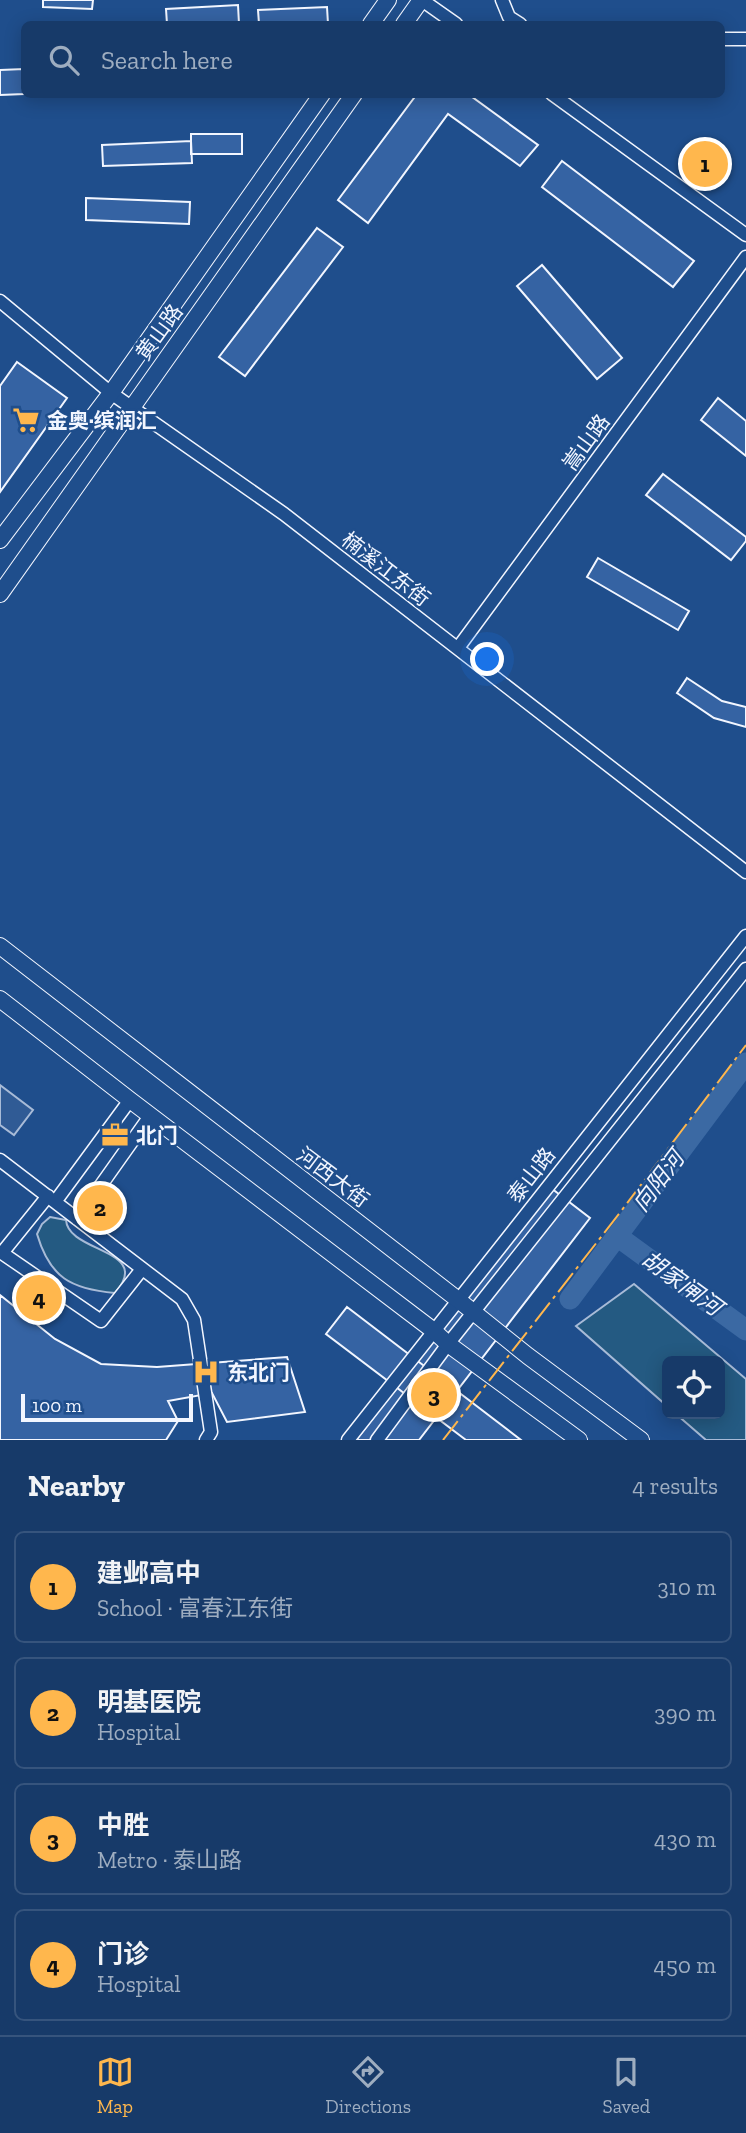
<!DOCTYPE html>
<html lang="en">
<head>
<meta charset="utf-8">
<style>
  :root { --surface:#173a69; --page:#20416f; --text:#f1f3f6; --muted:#9eadc0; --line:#36547d; --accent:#ffb74d }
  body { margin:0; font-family:"Zilla Slab","Noto Sans SC",serif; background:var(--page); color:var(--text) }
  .controls { position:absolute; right:21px; bottom:21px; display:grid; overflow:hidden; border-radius:10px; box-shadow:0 4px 18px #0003 }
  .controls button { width:63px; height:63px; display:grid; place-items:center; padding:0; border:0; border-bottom:2px solid var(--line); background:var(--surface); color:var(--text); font:35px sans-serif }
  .scale { position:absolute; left:21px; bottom:18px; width:172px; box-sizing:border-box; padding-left:7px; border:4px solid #f2f6ff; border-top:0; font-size:19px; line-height:24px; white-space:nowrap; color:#f2f6ff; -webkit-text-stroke:5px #1f4e8c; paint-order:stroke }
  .you { position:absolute; left:488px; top:660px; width:24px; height:24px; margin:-18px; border:5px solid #fff; border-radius:50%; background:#1a73e8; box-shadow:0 0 0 10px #1a73e833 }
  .badge { display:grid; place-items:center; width:46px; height:46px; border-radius:50%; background:var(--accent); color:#111; font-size:23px; font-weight:700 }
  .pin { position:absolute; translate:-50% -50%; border:4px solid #fff; box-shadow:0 2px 7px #0006 }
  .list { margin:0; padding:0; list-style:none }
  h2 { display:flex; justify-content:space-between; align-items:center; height:91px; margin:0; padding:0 28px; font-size:30px }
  h2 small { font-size:23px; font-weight:400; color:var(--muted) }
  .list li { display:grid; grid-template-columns:46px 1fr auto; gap:21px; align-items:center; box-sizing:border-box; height:112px; margin:0 14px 14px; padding:0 14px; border:2px solid var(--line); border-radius:10px }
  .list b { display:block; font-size:26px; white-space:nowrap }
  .list p { margin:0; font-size:23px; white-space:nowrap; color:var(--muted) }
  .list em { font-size:23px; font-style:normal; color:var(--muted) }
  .icon { flex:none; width:38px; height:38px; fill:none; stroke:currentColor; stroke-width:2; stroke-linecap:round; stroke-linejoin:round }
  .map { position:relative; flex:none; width:746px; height:1440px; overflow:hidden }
  .search { position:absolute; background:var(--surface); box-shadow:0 4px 18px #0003; left:21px; right:21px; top:21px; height:77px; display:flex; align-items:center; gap:18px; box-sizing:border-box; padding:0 24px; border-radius:10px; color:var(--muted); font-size:26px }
  .sheet { height:595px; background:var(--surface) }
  nav { display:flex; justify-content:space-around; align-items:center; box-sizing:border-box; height:98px; border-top:2px solid var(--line); background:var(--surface); font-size:19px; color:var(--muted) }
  nav a { display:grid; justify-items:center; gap:4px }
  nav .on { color:var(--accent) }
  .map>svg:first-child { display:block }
  .green { fill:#245a82; stroke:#a8bbd7; stroke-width:2 }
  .parking { fill:#305b95; stroke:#a8bbd7; stroke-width:2 }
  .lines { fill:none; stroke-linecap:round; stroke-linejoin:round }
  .river { stroke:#3b69a3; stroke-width:21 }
  .building { fill:#3563a3; stroke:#f2f6ff; stroke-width:2 }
  .minor-casing { stroke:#f2f6ff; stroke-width:15 }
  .major-casing { stroke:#f2f6ff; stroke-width:18 }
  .minor { stroke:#1f4e8c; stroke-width:12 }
  .major { stroke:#1f4e8c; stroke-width:16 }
  .power { stroke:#ffb74d; stroke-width:2; stroke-dasharray:24 5 3.5 5; stroke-linecap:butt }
  .labels { text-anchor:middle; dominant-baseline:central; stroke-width:5; stroke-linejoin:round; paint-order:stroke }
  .street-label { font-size:21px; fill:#f2f6ff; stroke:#1f4e8c }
  .poi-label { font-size:21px; font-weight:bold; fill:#f2f6ff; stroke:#1f4e8c; text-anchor:start }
  .water-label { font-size:23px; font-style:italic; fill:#f2f6ff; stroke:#1f4e8c }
</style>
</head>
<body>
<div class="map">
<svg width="746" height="1440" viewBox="0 0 746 1440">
  <rect width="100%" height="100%" fill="#1f4e8c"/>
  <path class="green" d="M50 1217 66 1220C68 1253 154 1249 115 1293 71 1289 50 1278 37 1234L42 1224Z
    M634 1284 746 1379V1440H706L676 1414H720V1361H667V1406L576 1326Z"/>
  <path class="parking" d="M0 1085 33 1110 14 1135 0 1125Z"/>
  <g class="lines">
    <path class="river" d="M617 1236 746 1330
      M570 1299 746 1063"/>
  </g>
  <path class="building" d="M43 0H93L92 9 43 7Z
    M238 5 239 24H167L166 9Z
    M327 7 328 24H259L258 10Z
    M24 69V94L0 95V70Z
    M417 94H468L538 145 520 166 448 114 368 223 338 200Z
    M191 134H242V154H191Z
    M191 141 192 163 103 166 102 145Z
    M562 161 694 261 673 287 542 187Z
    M86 198 190 202 189 224 86 220Z
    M317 228 343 247 245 376 219 357Z
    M542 265 622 358 597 379 517 286Z
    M17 362 67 398 0 492V386Z
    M718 398 746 421V456L701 420Z
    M663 474 746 537V541L731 560 646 495Z
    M598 558 689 611 678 630 587 577Z
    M687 678 722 701 746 707V727L714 718 677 693Z
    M551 1188 590 1218 419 1440H356Z
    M0 1295 55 1339 101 1364 157 1367 287 1357 305 1412 227 1422 212 1393 168 1401 178 1421 166 1440H0Z
    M347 1307 521 1440H466L326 1334Z"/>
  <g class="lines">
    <g class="minor-casing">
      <path id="minor" d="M422 0 456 24
        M502 0 509 17 520 24
        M722 39H746
        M552 94 746 235
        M0 301 111 393 284 514 746 872
        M458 648 746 257
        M0 1160 182 1299 194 1320 211 1432 206 1440
        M48 1196 2 1253 101 1321 142 1269
        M55 1202 130 1100
        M77 1219 150 1116
        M348 1440 746 936
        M377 1440 448 1344 746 969"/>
    </g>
    <g class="major-casing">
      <path id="major" d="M371 24 388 0
        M404 24 421 0
        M0 540 111 393 322 94
        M0 594 354 94
        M0 946 457 1299 528 1356 641 1440
        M0 999 130 1100 434 1331 448 1344 579 1440"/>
    </g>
    <use href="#minor" class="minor"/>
    <use href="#major" class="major"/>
    <path class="power" d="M443 1440 622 1210 746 1045"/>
  </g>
  <defs>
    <g id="supermarket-bare" transform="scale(2.1)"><path d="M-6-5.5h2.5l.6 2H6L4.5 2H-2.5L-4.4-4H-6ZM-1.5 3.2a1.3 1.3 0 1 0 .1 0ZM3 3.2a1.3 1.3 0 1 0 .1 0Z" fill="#ffb74d" stroke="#1f4e8c" stroke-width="2.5" paint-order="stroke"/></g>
    <g id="office-bare" transform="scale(2.1)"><path d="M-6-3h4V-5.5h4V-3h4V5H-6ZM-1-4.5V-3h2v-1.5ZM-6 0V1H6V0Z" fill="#ffb74d" stroke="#1f4e8c" stroke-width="2.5" paint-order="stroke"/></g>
    <g id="hospital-bare" transform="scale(2.1)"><path d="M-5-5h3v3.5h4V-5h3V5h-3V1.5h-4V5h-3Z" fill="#ffb74d" stroke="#1f4e8c" stroke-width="2.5" paint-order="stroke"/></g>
  </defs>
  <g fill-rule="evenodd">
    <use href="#supermarket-bare" x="26" y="420"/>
    <use href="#office-bare" x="115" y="1135"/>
    <use href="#hospital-bare" x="206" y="1372"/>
  </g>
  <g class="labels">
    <g class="street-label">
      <text transform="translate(159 332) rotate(-54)">黄山路</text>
      <text transform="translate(586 442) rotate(-54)">嵩山路</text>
      <text transform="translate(386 569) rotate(38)">楠溪江东街</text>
      <text transform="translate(531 1175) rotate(-52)">泰山路</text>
      <text transform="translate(333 1177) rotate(37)">河西大街</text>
    </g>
    <g class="poi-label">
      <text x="47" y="420">金奥·缤润汇</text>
      <text x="136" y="1135">北门</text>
      <text x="227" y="1372">东北门</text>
    </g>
    <g class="water-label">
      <text transform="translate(658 1181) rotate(-53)">向阳河</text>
      <text transform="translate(682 1283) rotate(36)">胡家闸河</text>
    </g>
  </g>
</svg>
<div class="controls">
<button><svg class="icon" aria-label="locate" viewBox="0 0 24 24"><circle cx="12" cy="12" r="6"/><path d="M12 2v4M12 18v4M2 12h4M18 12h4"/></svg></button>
</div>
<div class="scale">100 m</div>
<div class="you"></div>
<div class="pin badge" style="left:705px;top:164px">1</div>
<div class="pin badge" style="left:100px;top:1208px">2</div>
<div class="pin badge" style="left:434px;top:1395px">3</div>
<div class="pin badge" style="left:39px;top:1298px">4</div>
<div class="search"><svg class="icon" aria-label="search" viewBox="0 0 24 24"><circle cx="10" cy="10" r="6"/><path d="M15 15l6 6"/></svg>Search here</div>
</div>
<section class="sheet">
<h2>Nearby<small>4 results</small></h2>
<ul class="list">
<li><span class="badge">1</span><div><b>建邺高中</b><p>School · 富春江东街</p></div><em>310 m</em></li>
<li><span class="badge">2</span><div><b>明基医院</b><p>Hospital</p></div><em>390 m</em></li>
<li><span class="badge">3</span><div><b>中胜</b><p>Metro · 泰山路</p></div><em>430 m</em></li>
<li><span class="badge">4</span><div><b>门诊</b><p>Hospital</p></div><em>450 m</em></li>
</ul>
</section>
<nav>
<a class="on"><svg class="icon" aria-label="map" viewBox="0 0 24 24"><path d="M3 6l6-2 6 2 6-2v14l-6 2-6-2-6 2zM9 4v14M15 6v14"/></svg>Map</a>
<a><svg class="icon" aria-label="directions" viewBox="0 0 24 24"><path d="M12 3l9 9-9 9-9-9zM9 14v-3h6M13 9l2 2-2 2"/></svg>Directions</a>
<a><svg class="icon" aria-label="saved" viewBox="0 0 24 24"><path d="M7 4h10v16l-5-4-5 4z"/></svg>Saved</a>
</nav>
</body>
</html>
